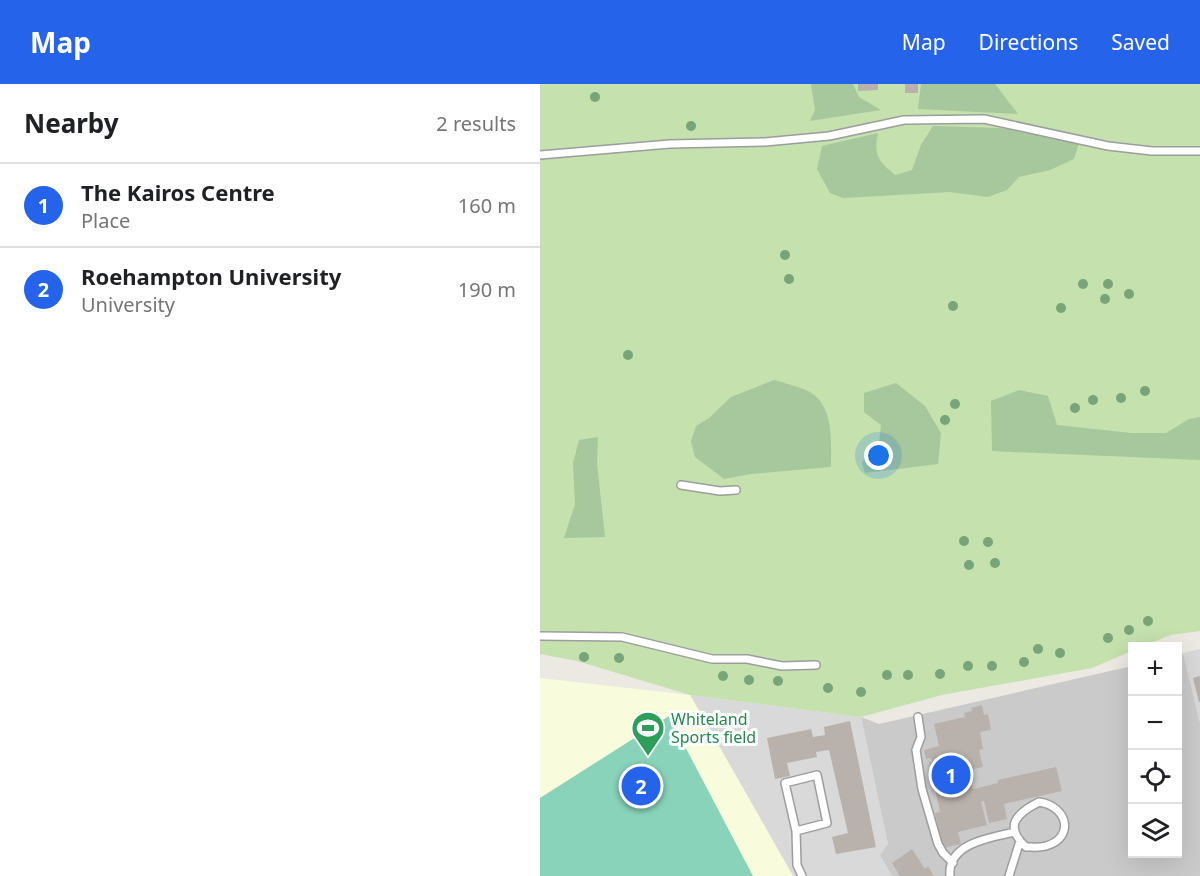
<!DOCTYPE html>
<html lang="en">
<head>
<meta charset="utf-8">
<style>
  :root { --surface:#fff; --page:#f2f2f2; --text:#202124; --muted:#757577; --line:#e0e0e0; --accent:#2563eb }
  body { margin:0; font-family:"Noto Sans",sans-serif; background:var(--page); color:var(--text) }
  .controls { position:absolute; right:18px; bottom:18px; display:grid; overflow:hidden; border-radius:0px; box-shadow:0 6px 24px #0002 }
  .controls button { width:54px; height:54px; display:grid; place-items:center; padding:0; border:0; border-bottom:2px solid var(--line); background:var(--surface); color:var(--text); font:30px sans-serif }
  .you { position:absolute; left:339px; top:372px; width:21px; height:21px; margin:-15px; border:4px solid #fff; border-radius:50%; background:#1a73e8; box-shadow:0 0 0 9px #1a73e833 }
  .badge { display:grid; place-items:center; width:39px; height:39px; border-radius:50%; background:var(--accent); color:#fff; font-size:20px; font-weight:700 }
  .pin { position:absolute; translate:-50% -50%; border:3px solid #fff; box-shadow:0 2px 6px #0006 }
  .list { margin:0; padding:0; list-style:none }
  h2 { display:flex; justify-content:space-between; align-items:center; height:78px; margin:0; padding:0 24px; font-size:26px }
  h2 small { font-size:20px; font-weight:400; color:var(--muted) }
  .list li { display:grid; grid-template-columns:39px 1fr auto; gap:18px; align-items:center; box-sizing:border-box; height:84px; padding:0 24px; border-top:2px solid var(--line) }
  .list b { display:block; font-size:22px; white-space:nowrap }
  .list p { margin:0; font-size:20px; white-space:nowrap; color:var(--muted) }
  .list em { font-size:20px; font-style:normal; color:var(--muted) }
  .icon { flex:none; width:33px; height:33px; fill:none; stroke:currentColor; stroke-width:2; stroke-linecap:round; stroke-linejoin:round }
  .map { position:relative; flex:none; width:660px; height:792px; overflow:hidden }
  header { display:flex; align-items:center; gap:36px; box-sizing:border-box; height:84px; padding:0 30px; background:var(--accent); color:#fff }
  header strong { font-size:28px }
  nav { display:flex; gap:33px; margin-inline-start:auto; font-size:21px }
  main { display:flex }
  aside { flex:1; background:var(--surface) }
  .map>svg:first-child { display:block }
  .residential { fill:#dad9d9 }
  .education { fill:#f9fbdd }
  .religious { fill:#cacaca }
  .grass { fill:#c5e1ae }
  .forest { fill:#a7c79c }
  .pitch { fill:#89d3ba }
  .building { fill:#b9b2ac }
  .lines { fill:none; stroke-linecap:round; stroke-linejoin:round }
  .lane-casing { stroke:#9d9d9d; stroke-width:10 }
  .lane { stroke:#fff; stroke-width:7 }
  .tree { fill:#77a479 }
  .labels { text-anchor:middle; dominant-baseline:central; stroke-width:6; stroke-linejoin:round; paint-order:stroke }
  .leisure-label { font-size:16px; fill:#27864d; stroke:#fff; text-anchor:start }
</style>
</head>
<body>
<header>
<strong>Map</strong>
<nav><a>Map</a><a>Directions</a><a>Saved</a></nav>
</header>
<main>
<aside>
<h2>Nearby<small>2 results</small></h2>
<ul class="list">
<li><span class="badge">1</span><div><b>The Kairos Centre</b><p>Place</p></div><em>160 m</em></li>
<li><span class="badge">2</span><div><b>Roehampton University</b><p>University</p></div><em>190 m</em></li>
</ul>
</aside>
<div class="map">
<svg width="660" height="792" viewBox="0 0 660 792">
  <rect width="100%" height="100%" fill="#ece9e3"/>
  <path class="residential" d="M660 565V639L643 569Z
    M150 611 321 633 348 760 340 771 352 792H253Z"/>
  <path class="education" d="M0 594 150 611 253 792H0Z"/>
  <path class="religious" d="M643 569 660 639V792H352L340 771 348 760 321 633 339 640 592 582V770H638V571Z"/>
  <path class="grass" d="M0 0H660V547L631 551 603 562H592V567L552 584 402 611 321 633 150 611 37 577 0 570Z"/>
  <path class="forest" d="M271 0H313L319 13 341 26 270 37 275 26Z
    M381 0H455L478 30 378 25Z
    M393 42 461 44 539 59 534 75 510 86 479 93 467 106 448 113 410 108 303 114 290 109 277 85 282 62 338 49C333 71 339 78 355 91L372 86 381 61Z
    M234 296C245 299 256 302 266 306 295 319 291 358 291 383L211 390 184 395 155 373 151 357 156 342 169 334 191 313Z
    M356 299 385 322 401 349 398 380 325 389 322 379 328 366 339 360 341 341 324 328V309Z
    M479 306 508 312 517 341 591 349H626L649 335 660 333V376L452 367 451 317Z
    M58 353 57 379 65 453 24 454 35 420 33 379 39 356Z"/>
  <path class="pitch" d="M129 632 213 792H0V714Z"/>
  <path class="building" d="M318 0H338V6L318 7Z
    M365 0H378V9H365Z
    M660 592V618H659L653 594Z
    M442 621 444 631 448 630 451 646 440 648 443 665 439 666 443 683 429 686 433 705 458 699V696L516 683 522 707 464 720 467 735 449 739 444 717 441 718 447 741 418 748 421 760 403 764 395 729 400 728 389 678H392L391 674 386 675 384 666 399 662 394 640 425 633 424 629 432 627 431 624Z
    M310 637 336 763 296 770 292 753 308 749 289 666 276 668 277 673 247 679 250 692 235 695 227 654 271 645 273 653 285 651 284 643Z
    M372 765 385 785 388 782 394 792H360L352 779Z"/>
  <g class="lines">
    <g class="lane-casing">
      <path id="lane" d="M0 71 130 60 225 58 289 52 364 36 444 35 568 62 612 67H660
        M141 401 180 407 196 406
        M0 552 82 553 172 575H207L242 582 276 581
        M378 633 381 653 376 666 382 705 398 760 403 769 413 779
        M499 718C528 722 535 754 506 762 499 764 492 763 486 763 463 742 477 729 499 718Z
        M256 747 287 739 277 691 245 699 256 747 257 781 262 792
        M410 792C407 759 452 753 475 748
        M469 792 480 757"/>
    </g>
    <use href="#lane" class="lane"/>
  </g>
  <g class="tree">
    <circle cx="55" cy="13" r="5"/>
    <circle cx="151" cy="42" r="5"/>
    <circle cx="245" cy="171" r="5"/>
    <circle cx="249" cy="195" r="5"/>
    <circle cx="543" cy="200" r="5"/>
    <circle cx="568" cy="200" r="5"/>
    <circle cx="589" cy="210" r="5"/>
    <circle cx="565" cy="215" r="5"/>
    <circle cx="413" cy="222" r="5"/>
    <circle cx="521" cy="224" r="5"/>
    <circle cx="88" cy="271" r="5"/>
    <circle cx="605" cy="307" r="5"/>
    <circle cx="581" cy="314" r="5"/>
    <circle cx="553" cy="316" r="5"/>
    <circle cx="415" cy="320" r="5"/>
    <circle cx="535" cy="324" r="5"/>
    <circle cx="405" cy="336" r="5"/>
    <circle cx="424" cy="457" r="5"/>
    <circle cx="448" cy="458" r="5"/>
    <circle cx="455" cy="479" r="5"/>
    <circle cx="429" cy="481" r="5"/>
    <circle cx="608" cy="537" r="5"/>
    <circle cx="589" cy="546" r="5"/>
    <circle cx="568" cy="554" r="5"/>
    <circle cx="498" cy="565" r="5"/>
    <circle cx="520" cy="569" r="5"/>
    <circle cx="44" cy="573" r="5"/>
    <circle cx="79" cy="574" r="5"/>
    <circle cx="484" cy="578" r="5"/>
    <circle cx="428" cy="582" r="5"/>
    <circle cx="452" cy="582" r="5"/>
    <circle cx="400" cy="590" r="5"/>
    <circle cx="347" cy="591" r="5"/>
    <circle cx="368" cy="591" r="5"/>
    <circle cx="183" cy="592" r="5"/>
    <circle cx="209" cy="596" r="5"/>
    <circle cx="238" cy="597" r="5"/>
    <circle cx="288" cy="604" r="5"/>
    <circle cx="321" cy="608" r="5"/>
  </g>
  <defs>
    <g id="stadium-pin" transform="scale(1.725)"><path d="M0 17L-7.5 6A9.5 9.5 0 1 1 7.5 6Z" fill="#2e9e5b" stroke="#fff"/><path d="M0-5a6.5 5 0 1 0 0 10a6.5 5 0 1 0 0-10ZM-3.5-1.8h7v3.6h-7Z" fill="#fff"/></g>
  </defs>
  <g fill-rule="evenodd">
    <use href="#stadium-pin" x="108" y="644"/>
  </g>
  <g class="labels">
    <g class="leisure-label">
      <text x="131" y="635">Whiteland<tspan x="131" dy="18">Sports field</tspan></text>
    </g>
  </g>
</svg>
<div class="controls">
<button>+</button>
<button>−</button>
<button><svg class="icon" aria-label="locate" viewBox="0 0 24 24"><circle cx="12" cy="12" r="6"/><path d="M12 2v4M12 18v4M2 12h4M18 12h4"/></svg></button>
<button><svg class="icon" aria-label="layers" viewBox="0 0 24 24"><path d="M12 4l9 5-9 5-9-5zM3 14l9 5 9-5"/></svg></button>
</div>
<div class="you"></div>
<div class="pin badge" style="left:411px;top:691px">1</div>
<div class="pin badge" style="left:101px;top:702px">2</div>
</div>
</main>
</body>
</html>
